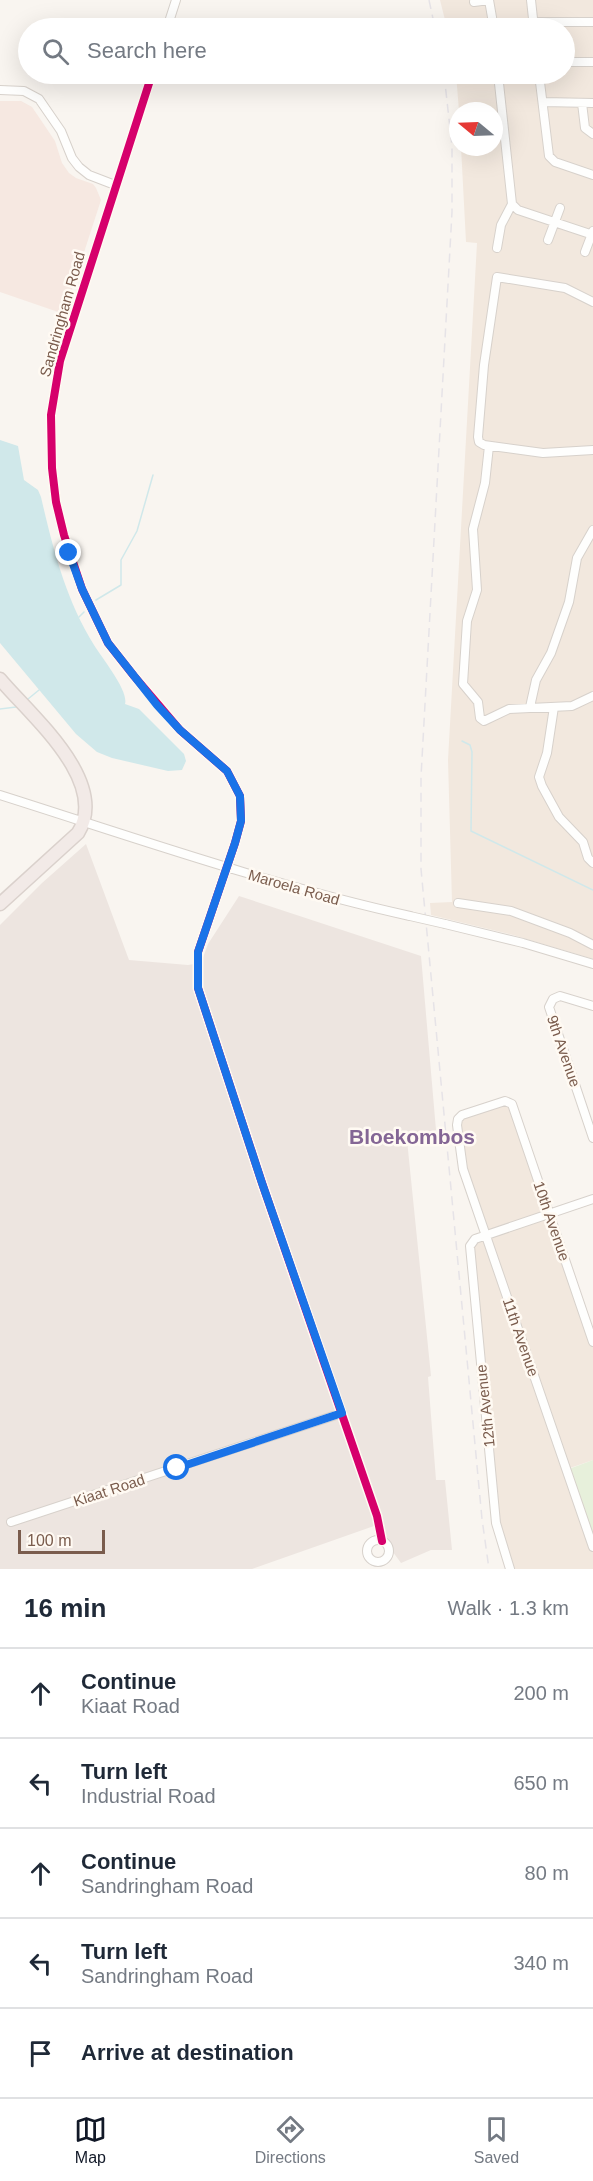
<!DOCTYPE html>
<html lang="en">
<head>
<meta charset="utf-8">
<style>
  :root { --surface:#fff; --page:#f6f6f7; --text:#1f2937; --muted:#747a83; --line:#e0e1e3; --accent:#111827 }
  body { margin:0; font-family:Helvetica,sans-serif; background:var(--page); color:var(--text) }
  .compass { position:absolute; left:449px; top:102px; width:54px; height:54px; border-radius:50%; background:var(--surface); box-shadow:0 6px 24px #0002; rotate:289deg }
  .scale { position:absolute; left:18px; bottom:15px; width:87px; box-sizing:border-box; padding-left:6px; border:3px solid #7a5c4d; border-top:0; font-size:16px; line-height:21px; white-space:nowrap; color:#7a5c4d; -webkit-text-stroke:4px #fffaf3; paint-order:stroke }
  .stop { position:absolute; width:18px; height:18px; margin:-14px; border:4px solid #1a73e8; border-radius:50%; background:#fff }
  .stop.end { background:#1a73e8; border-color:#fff; box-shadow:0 2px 6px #0008 }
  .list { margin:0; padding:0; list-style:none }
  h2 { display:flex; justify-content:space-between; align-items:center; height:78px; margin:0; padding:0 24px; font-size:26px }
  h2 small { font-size:20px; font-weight:400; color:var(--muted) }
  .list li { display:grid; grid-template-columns:39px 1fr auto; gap:18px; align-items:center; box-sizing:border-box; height:90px; padding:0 24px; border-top:2px solid var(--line) }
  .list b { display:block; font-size:22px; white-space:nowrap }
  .list p { margin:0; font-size:20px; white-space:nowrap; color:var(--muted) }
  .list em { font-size:20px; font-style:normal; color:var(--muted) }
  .icon { flex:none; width:33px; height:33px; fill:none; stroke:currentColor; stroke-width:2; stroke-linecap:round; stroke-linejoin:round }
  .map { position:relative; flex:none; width:593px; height:1569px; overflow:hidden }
  .search { position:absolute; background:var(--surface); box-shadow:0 6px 24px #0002; left:18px; right:18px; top:18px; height:66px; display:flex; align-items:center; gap:15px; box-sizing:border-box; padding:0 21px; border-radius:33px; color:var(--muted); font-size:22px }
  .sheet { height:528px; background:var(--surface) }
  nav { display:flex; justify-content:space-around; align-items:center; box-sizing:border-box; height:84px; border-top:2px solid var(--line); background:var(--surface); font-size:16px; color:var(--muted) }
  nav a { display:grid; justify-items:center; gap:3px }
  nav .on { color:var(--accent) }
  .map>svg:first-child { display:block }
  .residential { fill:#f2e8de }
  .commercial { fill:#f6e8e1 }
  .industrial { fill:#ede5e0 }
  .green { fill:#e7f0db }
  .water { fill:#d0e8ea }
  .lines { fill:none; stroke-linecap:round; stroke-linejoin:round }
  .stream { stroke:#d0e8ea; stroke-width:1.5 }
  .minor-casing { stroke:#d7d1cb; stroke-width:10 }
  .highway-casing { stroke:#dad1cc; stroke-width:15 }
  .minor { stroke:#fefefd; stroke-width:8 }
  .highway { stroke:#f2eae7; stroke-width:12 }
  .rail { stroke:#e6e3e7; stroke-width:1.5; stroke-dasharray:9 6; stroke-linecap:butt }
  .minor-bridge-casing { stroke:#d7d1cb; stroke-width:10; stroke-linecap:butt }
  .minor-bridge { stroke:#fefefd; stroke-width:8 }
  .cycleway-casing { stroke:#fffaf3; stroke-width:11 }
  .cycleway { stroke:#d6006c; stroke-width:8 }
  .route { stroke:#1a73e8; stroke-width:8 }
  .labels { text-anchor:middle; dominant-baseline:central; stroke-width:5; stroke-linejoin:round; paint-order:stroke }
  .street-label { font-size:15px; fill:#7a5c4d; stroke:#fffaf3 }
  .district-label { font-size:21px; font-weight:bold; fill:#846695; stroke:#fffaf3 }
</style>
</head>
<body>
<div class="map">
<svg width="593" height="1569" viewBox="0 0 593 1569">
  <rect width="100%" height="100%" fill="#f9f5f0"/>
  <path class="residential" d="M440 0H593V959L513 935 431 915 430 903 452 902 448 760 477 243 466 242 461 147H494V111H459L456 74H564V28H447Z
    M508 1101 593 1341V1460L567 1469 593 1546V1569H510L500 1539 470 1244 485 1236 463 1169 460 1117Z"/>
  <path class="commercial" d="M0 101H21L32 107 55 141 62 163 69 173 76 178 93 184 96 188 101 200 64 314 0 292Z"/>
  <path class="industrial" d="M86 844 129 960 188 965 201 963 208 944 239 896 421 956 436 1130 407 1140 431 1376 428 1377 436 1480H445L452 1550H431L401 1563 374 1526 252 1569H0V925L42 883Z"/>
  <path class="green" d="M593 1460V1535H592L569 1469Z"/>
  <path class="water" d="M0 440 18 446 24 480 38 490 41 497C53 549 66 600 94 645 102 658 129 691 125 704L139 709 184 754 186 761 182 770 168 771 112 758 97 752 76 734 0 643Z"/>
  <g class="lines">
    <path class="stream" d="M96 600 121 585V560L137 531 153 475
      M79 617 84 612
      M28 699 39 690
      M0 709 16 707
      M462 741 470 745 472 752 471 831 593 890"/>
    <g class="minor-casing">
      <path id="minor" d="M489 0 493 23
        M531 0 534 28
        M474 2 489 0
        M167 28 176 0
        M486 28 493 23 500 26 534 22H593
        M564 62H593
        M152 74 60 361 51 415 52 468 56 502 64 535 82 589 108 643 134 676 180 730 227 771 240 796 241 821 235 843 198 952V988L262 1183 377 1516 382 1541
        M498 74 512 204 518 210 593 235
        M539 74 549 156 555 162 593 175
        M0 90 24 91 39 99 61 131 72 158 79 167 89 175 115 185
        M543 102 593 103
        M582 103 585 128 593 134
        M548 240 560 208
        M497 248 501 225 512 204
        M585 252 593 231
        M593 302 565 288 497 277 484 365 478 437 479 442 484 445 543 453 593 450
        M489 446 485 483 473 529 477 590 467 621 463 684 478 702 480 718 484 721 509 709 572 706 593 696
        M530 707 536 680 551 653 569 602 577 558 593 530
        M554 707 547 753 539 777 542 786 559 817 583 842 588 858 593 863
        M0 795C136 838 270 885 410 916
        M458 903 511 911 570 933 593 945
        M445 924 523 943 593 964
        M593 1006 560 996 553 999 549 1007 593 1138
        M593 1342 512 1104 505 1101 462 1115 458 1119 457 1125 463 1169 593 1547
        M11 1522 342 1413
        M367 1551a11 11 0 1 1 22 0a11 11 0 1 1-22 0Z
        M510 1569 496 1523 470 1246 475 1239 593 1199"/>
    </g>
    <g class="highway-casing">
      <path id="highway" d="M0 679C30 715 110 781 78 833L0 904"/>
    </g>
    <use href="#minor" class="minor"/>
    <use href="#highway" class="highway"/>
    <path class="rail" d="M429 0 435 28
      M444 74 452 146V212L421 777V869L482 1519 489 1569"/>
    <g class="minor-bridge-casing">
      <path id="minor-bridge" d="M410 916 445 924"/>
    </g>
    <use href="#minor-bridge" class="minor-bridge"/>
    <g class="cycleway-casing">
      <path id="cycleway" d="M152 74 60 361 51 415 52 468 56 502 64 535 82 589 108 643 134 676 180 730 227 771 240 796 241 821 235 843 198 952V988L262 1183 377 1516 382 1541"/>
    </g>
    <use href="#cycleway" class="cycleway"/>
  </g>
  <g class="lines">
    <path class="route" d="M69 553 82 589 108 643 157 705 180 730 227 771 240 796 241 821 235 843 198 952V988L262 1183 342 1413 177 1468"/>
  </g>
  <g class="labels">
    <g class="street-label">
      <text transform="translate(62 314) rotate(-74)">Sandringham Road</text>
      <text transform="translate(294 887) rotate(16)">Maroela Road</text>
      <text transform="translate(564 1051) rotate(71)">9th Avenue</text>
      <text transform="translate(552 1221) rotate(71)">10th Avenue</text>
      <text transform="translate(521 1337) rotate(71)">11th Avenue</text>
      <text transform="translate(485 1406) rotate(-96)">12th Avenue</text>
      <text transform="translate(109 1490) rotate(-18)">Kiaat Road</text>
    </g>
    <g class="district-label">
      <text x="412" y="1136">Bloekombos</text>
    </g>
  </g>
</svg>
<svg class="compass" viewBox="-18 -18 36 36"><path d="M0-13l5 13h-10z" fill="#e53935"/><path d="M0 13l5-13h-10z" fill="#747a83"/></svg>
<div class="scale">100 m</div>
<div class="stop" style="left:177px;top:1468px"></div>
<div class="stop end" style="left:69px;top:553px"></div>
<div class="search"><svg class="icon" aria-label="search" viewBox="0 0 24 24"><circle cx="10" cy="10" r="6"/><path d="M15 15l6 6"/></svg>Search here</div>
</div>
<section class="sheet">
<h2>16 min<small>Walk · 1.3 km</small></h2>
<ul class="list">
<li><svg class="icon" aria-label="ahead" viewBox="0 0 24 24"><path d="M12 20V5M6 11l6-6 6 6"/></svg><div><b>Continue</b><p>Kiaat Road</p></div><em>200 m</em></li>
<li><svg class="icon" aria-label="left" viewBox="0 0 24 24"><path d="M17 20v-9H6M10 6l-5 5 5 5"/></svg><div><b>Turn left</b><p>Industrial Road</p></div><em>650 m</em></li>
<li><svg class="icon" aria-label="ahead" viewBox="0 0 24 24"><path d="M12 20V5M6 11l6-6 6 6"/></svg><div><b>Continue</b><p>Sandringham Road</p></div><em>80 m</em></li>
<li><svg class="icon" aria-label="left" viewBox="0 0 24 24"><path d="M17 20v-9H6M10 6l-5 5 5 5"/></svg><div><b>Turn left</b><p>Sandringham Road</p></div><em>340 m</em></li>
<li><svg class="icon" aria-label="arrive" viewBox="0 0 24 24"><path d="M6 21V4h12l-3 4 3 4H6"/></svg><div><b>Arrive at destination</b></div></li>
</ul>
</section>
<nav>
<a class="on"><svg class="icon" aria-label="map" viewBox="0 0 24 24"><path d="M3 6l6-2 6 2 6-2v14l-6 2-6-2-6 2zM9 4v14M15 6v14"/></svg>Map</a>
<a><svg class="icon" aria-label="directions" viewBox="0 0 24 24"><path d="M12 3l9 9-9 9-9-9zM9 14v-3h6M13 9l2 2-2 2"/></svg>Directions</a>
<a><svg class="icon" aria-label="saved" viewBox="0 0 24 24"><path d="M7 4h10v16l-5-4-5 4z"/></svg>Saved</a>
</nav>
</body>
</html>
